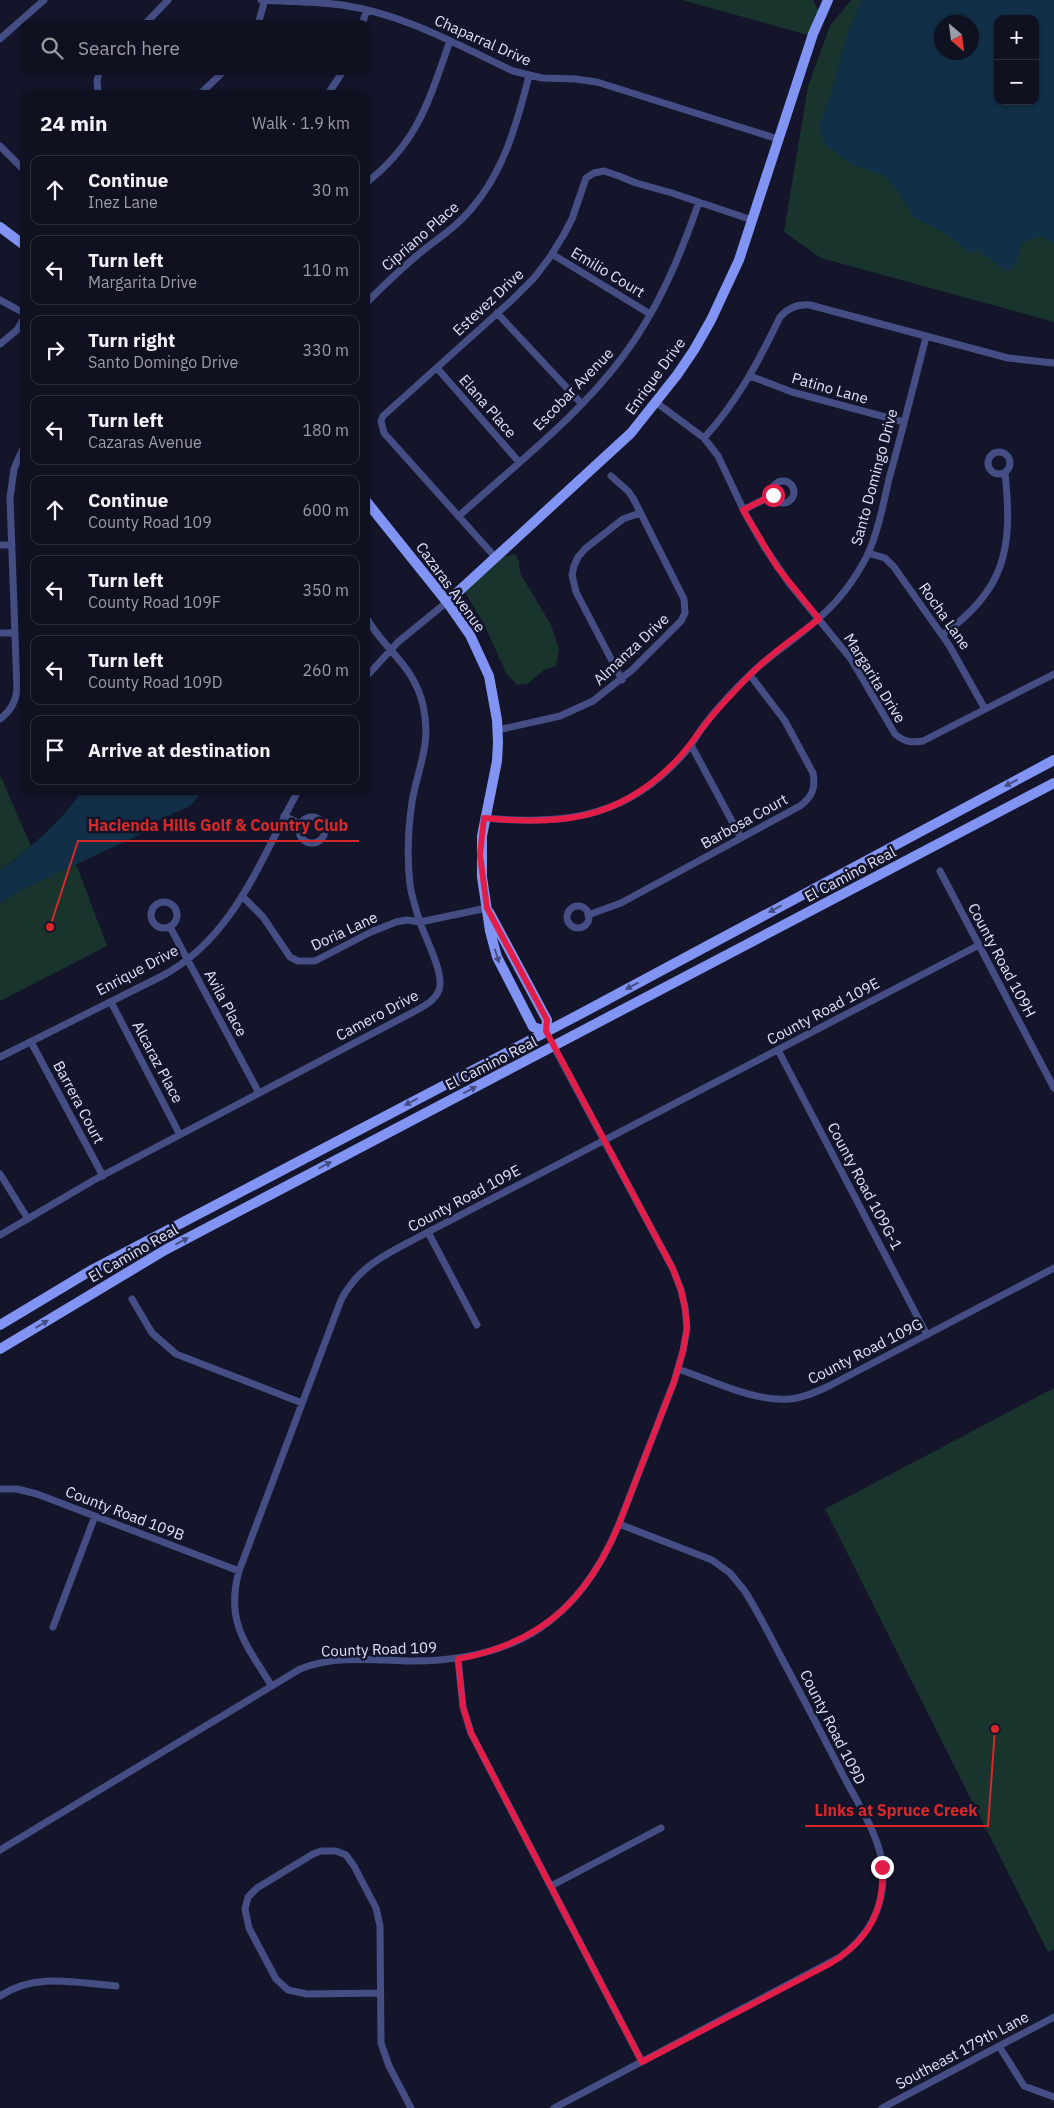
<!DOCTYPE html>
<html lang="en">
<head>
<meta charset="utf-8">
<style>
  :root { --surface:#0f1020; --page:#181929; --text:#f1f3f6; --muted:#9b9da5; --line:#2f303e }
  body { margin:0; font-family:"IBM Plex Sans",sans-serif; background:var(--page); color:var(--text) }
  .controls { position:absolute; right:15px; top:15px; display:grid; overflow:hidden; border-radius:10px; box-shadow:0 1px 4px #0004 }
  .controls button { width:45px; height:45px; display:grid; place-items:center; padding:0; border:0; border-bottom:1px solid var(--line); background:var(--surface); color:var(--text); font:25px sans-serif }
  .compass { position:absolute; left:934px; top:15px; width:45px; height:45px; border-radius:50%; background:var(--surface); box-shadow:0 1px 4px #0004; rotate:152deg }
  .stop { position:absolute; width:15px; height:15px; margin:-11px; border:4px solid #e11d48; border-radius:50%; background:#fff }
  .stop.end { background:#e11d48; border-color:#fff; box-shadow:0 1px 5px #0008 }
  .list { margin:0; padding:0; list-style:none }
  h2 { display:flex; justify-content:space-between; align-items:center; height:65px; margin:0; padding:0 20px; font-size:21px }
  h2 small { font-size:16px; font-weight:400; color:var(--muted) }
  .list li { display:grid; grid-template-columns:32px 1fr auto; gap:15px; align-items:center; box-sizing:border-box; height:70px; margin:0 10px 10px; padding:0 10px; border:1px solid var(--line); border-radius:10px }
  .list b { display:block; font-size:19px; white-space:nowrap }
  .list p { margin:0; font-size:16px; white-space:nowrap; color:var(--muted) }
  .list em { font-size:16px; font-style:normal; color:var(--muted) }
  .icon { flex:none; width:28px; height:28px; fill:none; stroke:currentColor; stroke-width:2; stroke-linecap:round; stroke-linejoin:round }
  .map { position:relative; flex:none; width:1054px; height:2108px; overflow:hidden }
  .search { position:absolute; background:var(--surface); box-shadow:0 1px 4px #0004; left:20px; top:20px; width:350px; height:55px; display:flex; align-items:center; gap:12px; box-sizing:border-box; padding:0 18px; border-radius:10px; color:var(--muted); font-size:19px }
  .panel { position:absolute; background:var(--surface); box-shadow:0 1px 4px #0004; left:20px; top:90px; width:350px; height:705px; border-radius:10px }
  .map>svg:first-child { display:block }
  .green { fill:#18342d; fill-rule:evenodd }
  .water { fill:#112f46; fill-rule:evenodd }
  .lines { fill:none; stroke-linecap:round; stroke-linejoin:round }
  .street { stroke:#444e85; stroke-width:7 }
  .secondary { stroke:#8194f3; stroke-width:10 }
  .oneway { fill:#454e84 }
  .route { stroke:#e11d48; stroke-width:6 }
  .labels { text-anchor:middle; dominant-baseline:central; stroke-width:5; stroke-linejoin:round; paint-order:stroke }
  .street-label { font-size:15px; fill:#e0e3fc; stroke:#14152a }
  .leader { fill:none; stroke:#d62828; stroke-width:2 }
  .callout-dot { fill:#d62828; stroke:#14152a; stroke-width:2 }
  .callout-label { font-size:16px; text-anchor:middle; font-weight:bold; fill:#d62828; stroke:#14152a; stroke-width:5; stroke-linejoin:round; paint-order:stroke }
</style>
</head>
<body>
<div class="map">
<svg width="1054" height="2108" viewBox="0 0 1054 2108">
  <rect width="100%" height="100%" fill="#14152a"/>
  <path class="green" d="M682 0H813L818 10 808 35Z
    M851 0H1054V322L821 258 784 232 808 86 830 26ZM998 19H1035V101H998ZM942 22H972V52H942Z
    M515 554 519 561 520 573 551 625 559 649 556 666 544 670 527 684 517 685 506 673 485 626 465 592 504 557Z
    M0 775 31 846 0 871Z
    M76 864 107 946 0 1001V903L25 888Z
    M1054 1388V1949L1048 1952 825 1509Z"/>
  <path class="water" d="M861 0H1054V244L1040 236 1022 243 1018 259 1012 269 1005 271 979 251 970 253 942 231 913 217 899 193 885 176 853 165 825 145 819 125 832 91 845 41ZM998 19H1035V101H998ZM942 22H972V52H942Z
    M81 791H203L190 806 161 819 137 836 25 888 0 903V871C22 855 70 814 81 791Z"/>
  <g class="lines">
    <path class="street" d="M261 0C288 2 315 1 342 5 404 14 458 45 513 71L542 78 575 79 597 82 778 139
      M145 24 168 0
      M258 24 265 0
      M362 24 367 10
      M0 39 44 0
      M98 94 97 80 100 71
      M200 94 224 71
      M328 94 343 71
      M0 146 24 170
      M366 183C418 143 429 100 450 41
      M552 254 650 314
      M0 300 24 313
      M366 303C385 284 405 265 426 248 442 236 459 224 472 208 504 171 517 123 529 76
      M497 313 581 403
      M0 344 17 330 24 318
      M437 368 519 462
      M750 376 792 392 904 422
      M657 403 704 438 718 456 746 515 765 548 789 583 851 659 895 734C904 742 912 743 923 741L1054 674
      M704 438C737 402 759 361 780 317 788 308 797 304 810 305L1008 358 1054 363
      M988 463a11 11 0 1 1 22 0a11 11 0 1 1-22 0Z
      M772 492a11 11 0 1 1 22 0a11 11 0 1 1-22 0Z
      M743 510 773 495
      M459 516C516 464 579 416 624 355 659 308 680 256 699 202
      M0 545H12
      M868 553 885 558 894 567 949 645 985 709
      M496 558 384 433 381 421 383 416 512 300 534 278 550 257 563 236 572 219 586 178 594 173 604 171 619 176 636 183 672 193 752 220
      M0 633H14
      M942 635C1006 590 1013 548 1005 473
      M366 677 398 642 447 602
      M622 680 576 592 572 575 574 566 578 557 586 548 623 519 640 513
      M0 719C11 711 16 702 17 689L10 498 14 469 24 446
      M498 730 560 716 593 701 632 670 681 621 685 613 684 599 633 498 628 491 611 476
      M691 745 741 838
      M284 816 300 824
      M299 830a13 13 0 1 1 26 0a13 13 0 1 1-26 0Z
      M484 818C570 826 634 816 691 745 696 738 700 730 706 723 721 703 739 685 757 668 777 650 800 636 819 618 839 601 855 579 867 556 878 532 883 505 889 479 902 432 914 384 926 337
      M940 871 1054 1088
      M242 896 263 917 290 957 298 961H315L371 932 396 922 407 920 420 922 487 908
      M151 915a13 13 0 1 1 26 0a13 13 0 1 1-26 0Z
      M567 917a11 11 0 1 1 22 0a11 11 0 1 1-22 0Z
      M588 915 621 903 800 806C812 797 816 788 813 773L785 721 750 675
      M170 927 259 1093
      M111 1002 180 1135
      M31 1042 103 1176
      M778 1050 927 1335
      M0 1057 162 976C234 938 260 860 298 791
      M0 1174 28 1219
      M428 1232 477 1325
      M0 1235 94 1180 417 1010C426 1005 435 1000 439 990 445 974 425 938 420 922 416 910 412 897 410 885 407 858 408 829 412 802 418 766 432 745 423 705 414 665 384 650 366 617
      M132 1299 152 1333 176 1354 302 1403
      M678 1369C711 1380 754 1402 789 1399 803 1398 816 1392 829 1386L1054 1268
      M0 1489H17L37 1494 239 1571
      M53 1627 95 1516
      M458 1659 463 1707 471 1733 642 2062
      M271 1685C246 1644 225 1622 239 1571L341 1300C360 1263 393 1251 428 1232L979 945
      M0 1850 300 1669C334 1655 373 1660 409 1661 514 1662 579 1621 619 1524L674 1382 683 1351 687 1328 685 1307 681 1290 673 1269 554 1047
      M551 1886 661 1828
      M380 1993 307 1994 288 1990 276 1979 249 1928 245 1909 248 1897 257 1888 313 1854 321 1851H336L346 1855 354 1866 376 1908 380 1926 381 2043 389 2066 411 2108
      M0 1996C35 1972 77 1983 116 1986
      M999 2046 1024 2086 1054 2097
      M554 2108 840 1957C869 1936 885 1906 883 1869 880 1836 858 1804 843 1775 822 1734 801 1694 779 1653 768 1632 757 1610 744 1590L730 1573 712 1560 619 1524
      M882 2108 1054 2017"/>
    <path class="secondary" d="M0 227 24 245
      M366 501 447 602 470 635 489 676 497 720 498 742 497 761 482 836V877L490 931 497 957 533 1027 546 1031
      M447 602 631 433 677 375 694 350 711 320 739 260 813 34 828 0
      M489 912 547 1020 546 1031
      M0 1325 90 1271 584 1012 1054 760
      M0 1349 165 1250 1054 783"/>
  </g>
  <defs><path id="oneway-solid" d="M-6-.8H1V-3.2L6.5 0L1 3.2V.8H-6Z" transform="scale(1.25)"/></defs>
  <g class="oneway">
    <use href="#oneway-solid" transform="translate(1011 783) rotate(152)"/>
    <use href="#oneway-solid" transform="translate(775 909) rotate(152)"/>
    <use href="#oneway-solid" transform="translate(497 956) rotate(73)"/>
    <use href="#oneway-solid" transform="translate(632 986) rotate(152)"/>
    <use href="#oneway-solid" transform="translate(470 1090) rotate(-27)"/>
    <use href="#oneway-solid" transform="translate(411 1102) rotate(152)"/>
    <use href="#oneway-solid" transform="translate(325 1165) rotate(-28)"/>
    <use href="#oneway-solid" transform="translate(182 1241) rotate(-28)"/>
    <use href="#oneway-solid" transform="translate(42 1324) rotate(-31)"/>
  </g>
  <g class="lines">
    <path class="route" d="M773 495 743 510 777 567 819 619C793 639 765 658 743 682 731 695 718 708 707 722 695 737 685 753 671 766 615 821 558 825 484 818L480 855 487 908 547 1020 546 1031 673 1269 681 1290 685 1308 687 1328 683 1351 674 1382 619 1524C587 1601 541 1643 458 1659L463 1707 471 1733 642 2062 831 1963C868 1940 885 1911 882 1867"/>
  </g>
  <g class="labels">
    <g class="street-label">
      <text transform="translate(483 40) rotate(24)">Chaparral Drive</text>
      <text transform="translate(420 236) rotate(-41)">Cipriano Place</text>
      <text transform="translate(608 272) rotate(31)">Emilio Court</text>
      <text transform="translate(488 302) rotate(-43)">Estevez Drive</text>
      <text transform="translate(655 376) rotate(-54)">Enrique Drive</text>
      <text transform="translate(830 388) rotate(16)">Patino Lane</text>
      <text transform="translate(573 389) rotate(-46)">Escobar Avenue</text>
      <text transform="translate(488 406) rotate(49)">Elana Place</text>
      <text transform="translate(874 477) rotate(-75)">Santo Domingo Drive</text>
      <text transform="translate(451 587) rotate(54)">Cazaras Avenue</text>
      <text transform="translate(945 616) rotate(55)">Rocha Lane</text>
      <text transform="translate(631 649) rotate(-43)">Almanza Drive</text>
      <text transform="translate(875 678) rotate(58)">Margarita Drive</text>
      <text transform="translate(744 821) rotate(-29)">Barbosa Court</text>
      <text transform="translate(850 874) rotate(-28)">El Camino Real</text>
      <text transform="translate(344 931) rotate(-25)">Doria Lane</text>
      <text transform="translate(1002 960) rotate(62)">County Road 109H</text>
      <text transform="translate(137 970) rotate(-28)">Enrique Drive</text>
      <text transform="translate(226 1003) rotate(62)">Avila Place</text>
      <text transform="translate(823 1011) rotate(-28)">County Road 109E</text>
      <text transform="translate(377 1015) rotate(-28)">Camero Drive</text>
      <text transform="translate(158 1062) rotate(62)">Alcaraz Place</text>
      <text transform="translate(491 1063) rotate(-27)">El Camino Real</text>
      <text transform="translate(79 1102) rotate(62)">Barrera Court</text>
      <text transform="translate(865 1186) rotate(62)">County Road 109G-1</text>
      <text transform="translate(464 1198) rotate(-28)">County Road 109E</text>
      <text transform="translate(133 1253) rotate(-30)">El Camino Real</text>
      <text transform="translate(865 1351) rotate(-27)">County Road 109G</text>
      <text transform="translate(125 1513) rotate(21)">County Road 109B</text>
      <text transform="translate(379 1649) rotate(-2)">County Road 109</text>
      <text transform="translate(833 1727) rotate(63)">County Road 109D</text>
      <text transform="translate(962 2050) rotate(-28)">Southeast 179th Lane</text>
    </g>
  </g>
  <path class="leader" d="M50 927L78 841H359M995 1729L988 1826H805"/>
  <g class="callout-dot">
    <circle cx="50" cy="927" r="5"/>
    <circle cx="995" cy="1729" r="5"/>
  </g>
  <g class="callout-label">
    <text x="218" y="831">Hacienda Hills Golf &amp; Country Club</text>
    <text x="896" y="1816">Links at Spruce Creek</text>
  </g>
</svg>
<div class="controls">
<button>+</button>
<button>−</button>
</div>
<svg class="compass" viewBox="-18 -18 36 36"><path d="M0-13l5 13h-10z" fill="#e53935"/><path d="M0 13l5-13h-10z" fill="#9b9da5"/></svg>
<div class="stop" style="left:773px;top:495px"></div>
<div class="stop end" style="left:882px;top:1867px"></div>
<div class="search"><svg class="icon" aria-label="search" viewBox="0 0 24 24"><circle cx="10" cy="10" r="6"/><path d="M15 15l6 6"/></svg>Search here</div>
<section class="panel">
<h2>24 min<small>Walk · 1.9 km</small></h2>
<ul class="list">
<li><svg class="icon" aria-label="ahead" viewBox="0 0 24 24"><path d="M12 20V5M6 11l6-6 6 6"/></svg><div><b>Continue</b><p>Inez Lane</p></div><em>30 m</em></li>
<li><svg class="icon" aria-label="left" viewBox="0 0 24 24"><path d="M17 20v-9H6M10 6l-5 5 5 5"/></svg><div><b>Turn left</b><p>Margarita Drive</p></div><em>110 m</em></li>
<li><svg class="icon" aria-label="right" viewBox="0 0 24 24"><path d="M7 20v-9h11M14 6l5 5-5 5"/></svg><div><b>Turn right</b><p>Santo Domingo Drive</p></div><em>330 m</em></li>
<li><svg class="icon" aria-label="left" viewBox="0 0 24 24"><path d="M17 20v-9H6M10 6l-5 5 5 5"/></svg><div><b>Turn left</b><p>Cazaras Avenue</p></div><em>180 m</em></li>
<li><svg class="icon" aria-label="ahead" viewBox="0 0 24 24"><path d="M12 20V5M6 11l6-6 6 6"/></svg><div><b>Continue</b><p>County Road 109</p></div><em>600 m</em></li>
<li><svg class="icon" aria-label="left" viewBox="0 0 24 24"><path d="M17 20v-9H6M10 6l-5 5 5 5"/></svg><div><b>Turn left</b><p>County Road 109F</p></div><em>350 m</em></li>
<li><svg class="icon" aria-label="left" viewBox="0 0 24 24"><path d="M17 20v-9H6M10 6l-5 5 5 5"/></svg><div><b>Turn left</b><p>County Road 109D</p></div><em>260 m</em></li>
<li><svg class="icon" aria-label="arrive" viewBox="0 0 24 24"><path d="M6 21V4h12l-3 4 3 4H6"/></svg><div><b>Arrive at destination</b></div></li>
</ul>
</section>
</div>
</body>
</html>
